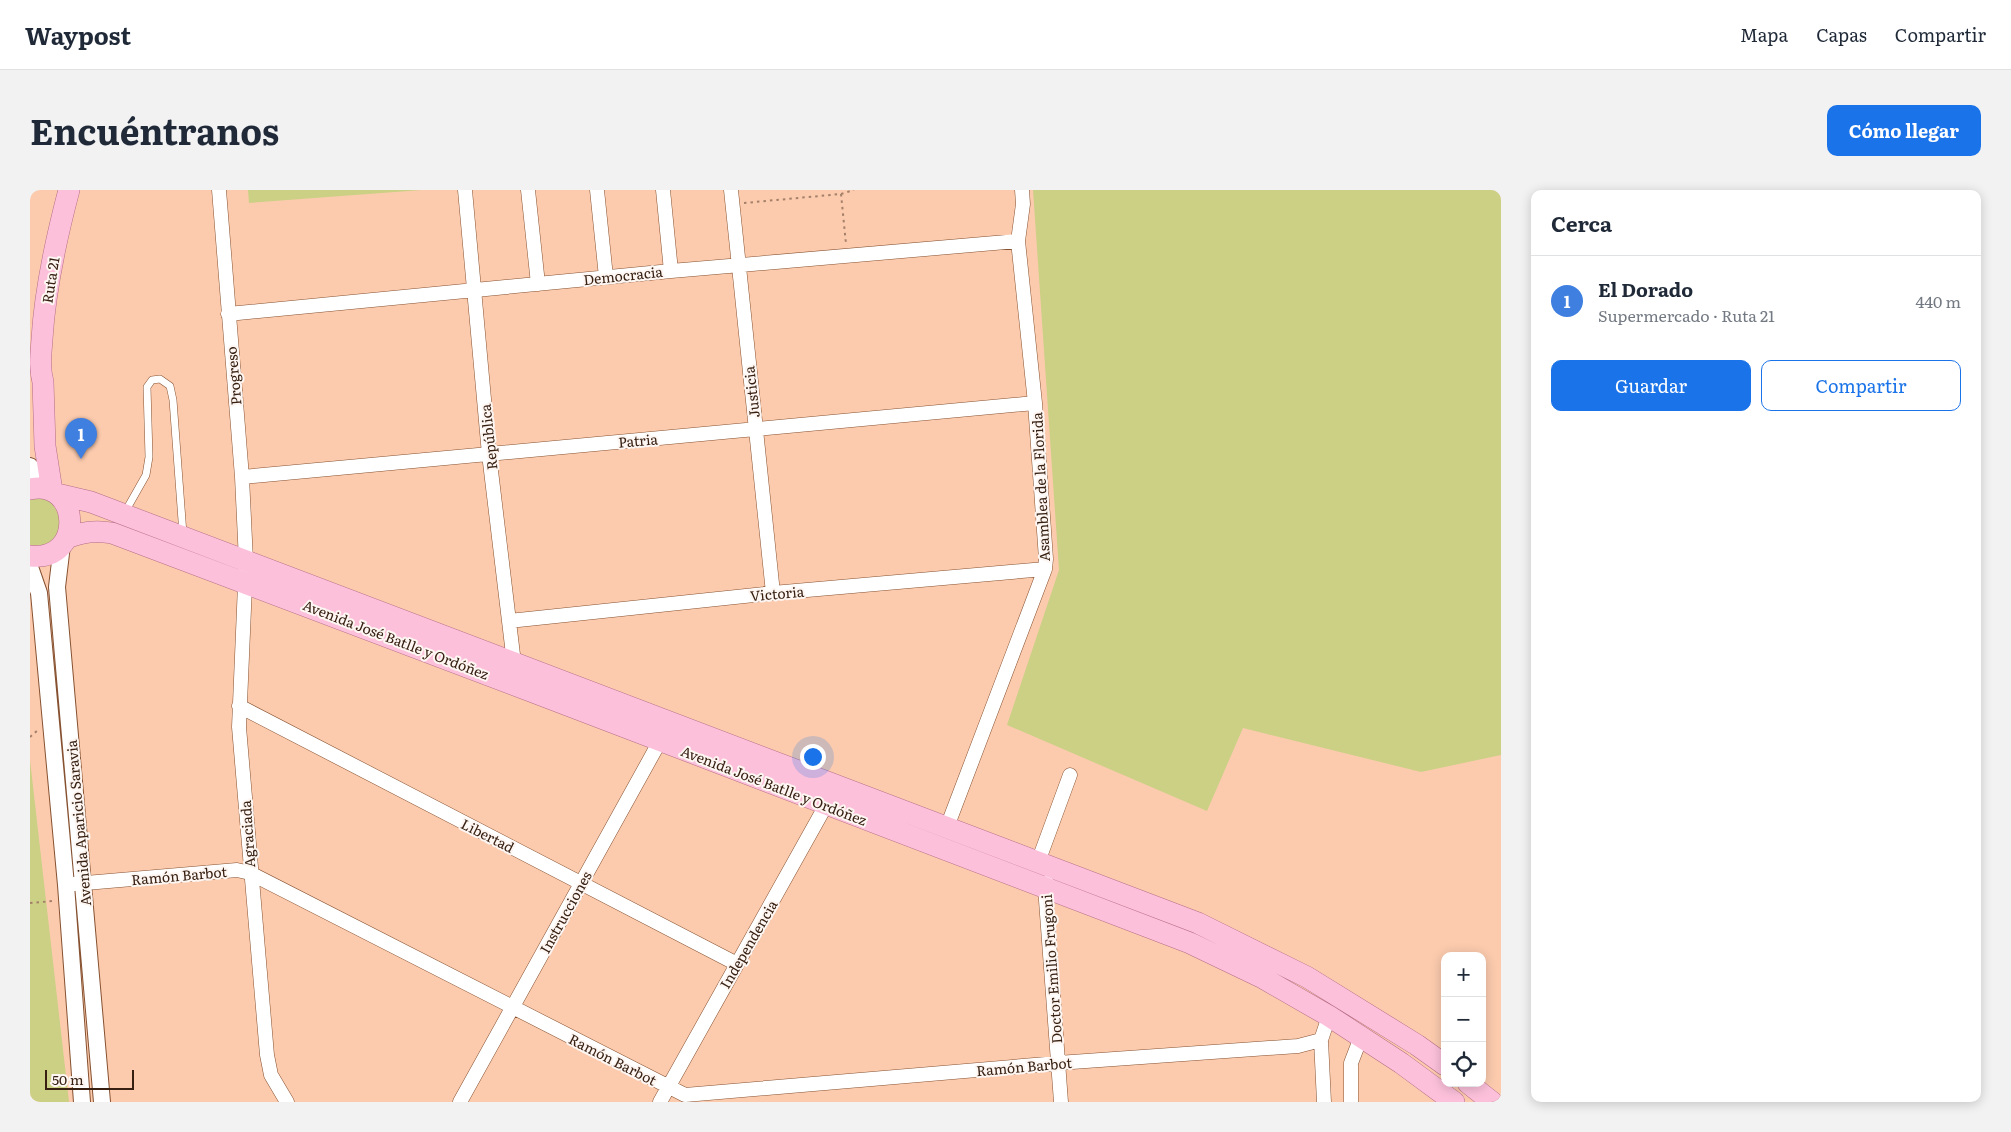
<!DOCTYPE html>
<html lang="es">
<head>
<meta charset="utf-8">
<style>
  :root { --surface:#fff; --page:#f2f2f3; --text:#1f2937; --muted:#747a83; --line:#e0e1e3; --accent:#1a73e8 }
  body { margin:0; font-family:Literata,serif; background:var(--page); color:var(--text) }
  .controls { position:absolute; right:15px; bottom:15px; display:grid; overflow:hidden; border-radius:10px; box-shadow:0 2px 12px #0003 }
  .controls button { width:45px; height:45px; display:grid; place-items:center; padding:0; border:0; border-bottom:1px solid var(--line); background:var(--surface); color:var(--text); font:25px sans-serif }
  .scale { position:absolute; left:15px; bottom:12px; width:89px; box-sizing:border-box; padding-left:5px; border:2px solid #372012; border-top:0; font-size:14px; line-height:18px; white-space:nowrap; color:#372012; -webkit-text-stroke:4px #fdf6f2; paint-order:stroke }
  .you { position:absolute; left:782px; top:566px; width:18px; height:18px; margin:-12px; border:4px solid #fff; border-radius:50%; background:#1a73e8; box-shadow:0 0 0 8px #1a73e833 }
  .badge { display:grid; place-items:center; width:32px; height:32px; border-radius:50%; background:var(--accent); color:#fff; font-size:16px; font-weight:700 }
  .pin { position:absolute; translate:-50% -41px; filter:drop-shadow(0 1px 2px #0008) }
  .pin::after { content:''; position:absolute; top:26px; width:18px; height:15px; background:inherit; clip-path:polygon(0 0,100% 0,50% 100%) }
  .list { margin:0; padding:0; list-style:none }
  h2 { display:flex; justify-content:space-between; align-items:center; height:65px; margin:0; padding:0 20px; font-size:21px }
  h2 small { font-size:16px; font-weight:400; color:var(--muted) }
  .list li { display:grid; grid-template-columns:32px 1fr auto; gap:15px; align-items:center; box-sizing:border-box; height:90px; padding:0 20px; border-top:1px solid var(--line) }
  .list b { display:block; font-size:19px; white-space:nowrap }
  .list p { margin:0; font-size:16px; white-space:nowrap; color:var(--muted) }
  .list em { font-size:16px; font-style:normal; color:var(--muted) }
  .actions { display:flex; gap:10px; padding:15px 20px }
  .actions a { flex:1; padding:11px 0; border:1px solid var(--accent); border-radius:10px; text-align:center; font-size:18px; color:var(--accent) }
  .actions .main { background:var(--accent); color:#fff }
  .icon { flex:none; width:28px; height:28px; fill:none; stroke:currentColor; stroke-width:2; stroke-linecap:round; stroke-linejoin:round }
  .map { position:relative; flex:none; width:1471px; height:912px; overflow:hidden; border-radius:10px }
  header { display:flex; align-items:center; gap:30px; box-sizing:border-box; height:70px; padding:0 25px; background:var(--surface); border-bottom:1px solid var(--line) }
  header strong { font-size:24px }
  nav { display:flex; gap:28px; margin-inline-start:auto; font-size:18px }
  .intro { display:flex; align-items:center; justify-content:space-between; box-sizing:border-box; height:120px; padding:0 30px }
  h1 { margin:0; font-size:35px }
  .button { padding:12px 22px; border-radius:10px; background:var(--accent); color:#fff; font-size:18px; font-weight:700 }
  main { display:flex; gap:30px; padding:0 30px }
  aside { flex:1; background:var(--surface); border-radius:10px; box-shadow:0 2px 12px #0003 }
  .map>svg:first-child { display:block }
  .green { fill:#cbd085 }
  .lines { fill:none; stroke-linecap:round; stroke-linejoin:round }
  .service-casing { stroke:#865130; stroke-width:8 }
  .minor-casing { stroke:#865130; stroke-width:15 }
  .tertiary-casing { stroke:#865130; stroke-width:18 }
  .primary-casing { stroke:#b66d85; stroke-width:22 }
  .path { stroke:#a58069; stroke-width:2; stroke-dasharray:2.5 4; stroke-linecap:butt }
  .service { stroke:#fff; stroke-width:7 }
  .minor { stroke:#fff; stroke-width:14 }
  .tertiary { stroke:#fff; stroke-width:16 }
  .primary { stroke:#fcc0db; stroke-width:21 }
  .labels { text-anchor:middle; dominant-baseline:central; stroke-width:4; stroke-linejoin:round; paint-order:stroke }
  .street-label { font-size:14px; fill:#372012; stroke:#fdf6f2 }
</style>
</head>
<body>
<header>
<strong>Waypost</strong>
<nav><a>Mapa</a><a>Capas</a><a>Compartir</a></nav>
</header>
<div class="intro"><h1>Encuéntranos</h1><a class="button">Cómo llegar</a></div>
<main>
<div class="map">
<svg width="1471" height="912" viewBox="0 0 1471 912">
  <rect width="100%" height="100%" fill="#fccbae"/>
  <path class="green" d="M218 0H392L219 13Z
    M1003 0H1471V565L1391 582 1213 538 1177 621 977 535 1029 380Z
    M0 307 19 308 33 332 23 353 0 358Z
    M0 570 39 912H0Z"/>
  <g class="lines">
    <g class="service-casing">
      <path id="service" d="M95 322 116 285 119 267 117 197 122 190 130 189 140 196 143 210 153 344"/>
    </g>
    <g class="minor-casing">
      <path id="minor" d="M189 0 212 287 216 371 209 537 237 865 241 885 257 912
        M435 0 459 264 484 473 483 479
        M498 0 508 94
        M567 0 576 87
        M633 0 641 81
        M701 0 743 403
        M198 124 641 81 988 51
        M212 287 1005 213
        M479 431 743 403 1015 379
        M209 516 707 774
        M917 637 1015 379 1016 369 1005 213 988 51 993 14 992 0
        M1008 672 1040 585
        M1017 693 1015 697 1031 912
        M44 694 207 680 220 683 655 905 1028 873 1268 856 1291 850 1299 826
        M1291 850 1294 912
        M430 912 630 551 633 542
        M630 912 800 608
        M1321 912V873L1331 847"/>
    </g>
    <g class="tertiary-casing">
      <path id="tertiary" d="M0 276 16 299
        M32 355 27 397 72 912
        M0 377 9 403 36 695 52 912"/>
    </g>
    <g class="primary-casing">
      <path id="primary" d="M0 299C50 288 56 372 0 366
        M22 301 15 256 13 192C9 177 11 164 12 149 15 99 26 49 39 0
        M27 304 61 312 1168 733 1277 787 1387 855 1415 875
        M37 348C53 342 65 340 82 343 442 478 801 615 1160 753L1231 787 1299 826 1371 873 1424 912
        M1438 893 1462 912"/>
    </g>
    <path class="path" d="M811 4 816 54
      M714 13 811 4 824 0
      M0 547 8 540
      M0 713 23 711"/>
    <use href="#service" class="service"/>
    <use href="#minor" class="minor"/>
    <use href="#tertiary" class="tertiary"/>
    <use href="#primary" class="primary"/>
  </g>
  <g class="labels">
    <g class="street-label">
      <text transform="translate(593 85) rotate(-6)">Democracia</text>
      <text transform="translate(20 90) rotate(-81)">Ruta 21</text>
      <text transform="translate(203 186) rotate(-95)">Progreso</text>
      <text transform="translate(721 202) rotate(-96)">Justicia</text>
      <text transform="translate(458 247) rotate(-96)">República</text>
      <text transform="translate(608 250) rotate(-5)">Patria</text>
      <text transform="translate(1010 297) rotate(-93)">Asamblea de la Florida</text>
      <text transform="translate(747 403) rotate(-5)">Victoria</text>
      <text transform="translate(366 449) rotate(21)">Avenida José Batlle y Ordóñez</text>
      <text transform="translate(744 595) rotate(21)">Avenida José Batlle y Ordóñez</text>
      <text transform="translate(48 633) rotate(-95)">Avenida Aparicio Saravia</text>
      <text transform="translate(217 644) rotate(-94)">Agraciada</text>
      <text transform="translate(458 645) rotate(27)">Libertad</text>
      <text transform="translate(149 685) rotate(-5)">Ramón Barbot</text>
      <text transform="translate(535 722) rotate(-61)">Instrucciones</text>
      <text transform="translate(718 754) rotate(-60)">Independencia</text>
      <text transform="translate(1021 779) rotate(-94)">Doctor Emilio Frugoni</text>
      <text transform="translate(583 869) rotate(27)">Ramón Barbot</text>
      <text transform="translate(994 876) rotate(-5)">Ramón Barbot</text>
    </g>
  </g>
</svg>
<div class="controls">
<button>+</button>
<button>−</button>
<button><svg class="icon" aria-label="locate" viewBox="0 0 24 24"><circle cx="12" cy="12" r="6"/><path d="M12 2v4M12 18v4M2 12h4M18 12h4"/></svg></button>
</div>
<div class="scale">50 m</div>
<div class="you"></div>
<div class="pin badge" style="left:51px;top:269px;background:#3f7fe0">1</div>
</div>
<aside>
<h2>Cerca<small></small></h2>
<ul class="list">
<li><span class="badge" style="background:#3f7fe0">1</span><div><b>El Dorado</b><p>Supermercado · Ruta 21</p></div><em>440 m</em></li>
</ul>
<div class="actions"><a class="main">Guardar</a><a>Compartir</a></div>
</aside>
</main>
</body>
</html>
